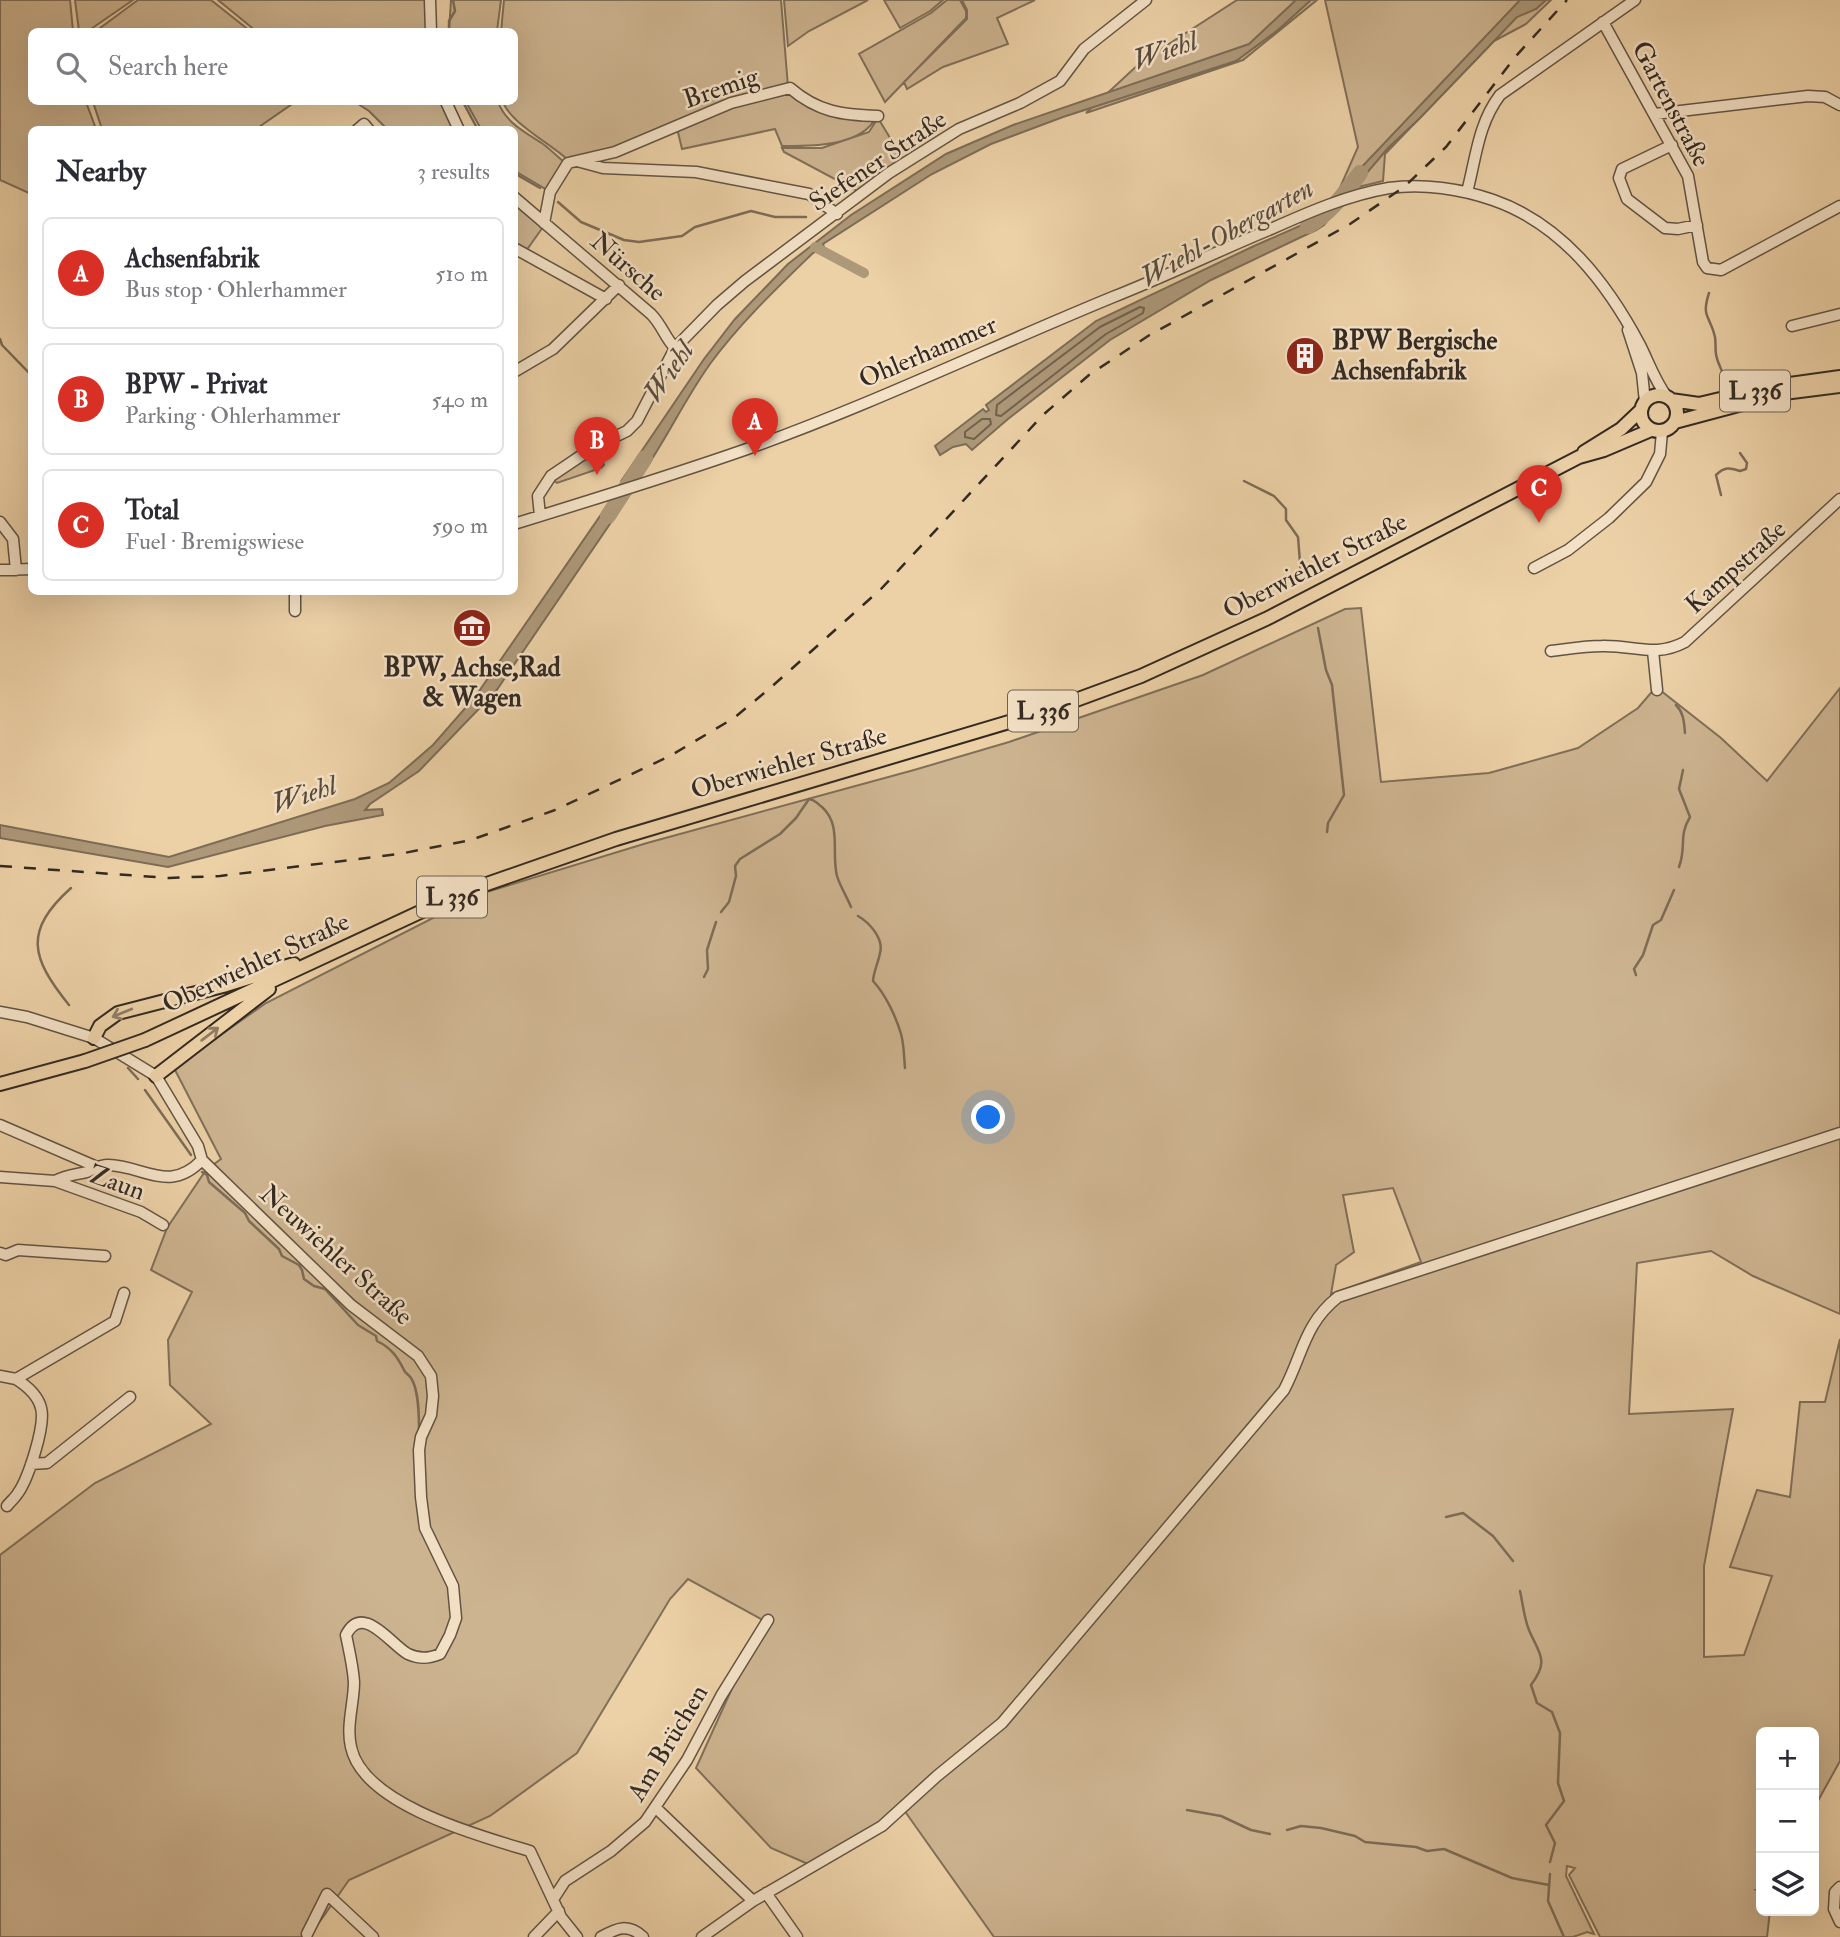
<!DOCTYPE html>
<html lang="en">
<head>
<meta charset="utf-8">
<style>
  :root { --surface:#fff; --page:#f2f2f3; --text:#2b2b33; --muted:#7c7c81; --line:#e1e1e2; --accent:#d93025 }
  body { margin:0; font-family:"IM FELL Double Pica",serif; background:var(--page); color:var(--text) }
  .controls { position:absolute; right:21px; bottom:21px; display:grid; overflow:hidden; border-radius:10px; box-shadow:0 7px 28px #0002 }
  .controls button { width:63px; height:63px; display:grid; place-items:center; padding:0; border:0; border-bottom:2px solid var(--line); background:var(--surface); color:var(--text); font:35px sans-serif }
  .you { position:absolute; left:989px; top:1118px; width:24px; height:24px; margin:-18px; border:5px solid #fff; border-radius:50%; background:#1a73e8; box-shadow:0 0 0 10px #1a73e833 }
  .badge { display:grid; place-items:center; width:46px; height:46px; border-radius:50%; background:var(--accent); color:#fff; font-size:23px; font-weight:700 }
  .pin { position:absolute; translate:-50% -58px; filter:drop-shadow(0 2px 4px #0008) }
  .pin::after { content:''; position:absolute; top:37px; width:24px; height:21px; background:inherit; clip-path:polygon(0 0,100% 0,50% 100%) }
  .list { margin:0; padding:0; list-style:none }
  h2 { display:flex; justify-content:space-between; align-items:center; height:91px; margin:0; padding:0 28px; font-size:30px }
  h2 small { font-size:23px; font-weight:400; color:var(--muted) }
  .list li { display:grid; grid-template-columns:46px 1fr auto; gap:21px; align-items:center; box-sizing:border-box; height:112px; margin:0 14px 14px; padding:0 14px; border:2px solid var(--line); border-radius:10px }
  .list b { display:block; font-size:26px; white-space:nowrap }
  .list p { margin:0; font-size:23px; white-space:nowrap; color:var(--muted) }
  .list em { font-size:23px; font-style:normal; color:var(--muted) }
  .icon { flex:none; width:38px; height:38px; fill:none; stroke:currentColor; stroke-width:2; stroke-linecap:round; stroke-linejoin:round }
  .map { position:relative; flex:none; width:1840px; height:1937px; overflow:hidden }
  .search { position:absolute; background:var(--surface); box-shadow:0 7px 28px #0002; left:28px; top:28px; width:490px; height:77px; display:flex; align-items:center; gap:18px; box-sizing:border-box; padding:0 24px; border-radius:10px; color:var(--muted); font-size:26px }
  .panel { position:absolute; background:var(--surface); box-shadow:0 7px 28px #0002; left:28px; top:126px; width:490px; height:469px; border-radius:10px }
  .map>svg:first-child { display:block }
  .green { fill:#cdb490; stroke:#806f59; stroke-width:2; fill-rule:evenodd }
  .water { fill:#ad9879; stroke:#7d6c56; stroke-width:2 }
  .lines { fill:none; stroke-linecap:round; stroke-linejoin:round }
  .shore { stroke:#70614e; stroke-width:2 }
  .stream { stroke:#7d6c56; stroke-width:2.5 }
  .canal { stroke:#ad9879; stroke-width:10 }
  .river { stroke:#ad9879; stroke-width:16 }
  .minor-casing { stroke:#625443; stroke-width:13 }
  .major-casing { stroke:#342a22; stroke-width:16 }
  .minor { stroke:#f3e0c5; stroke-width:10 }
  .major { stroke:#ecd0a6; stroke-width:12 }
  .rail { stroke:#342a22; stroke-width:2.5; stroke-dasharray:12 12; stroke-linecap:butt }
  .major-bridge-casing { stroke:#342a22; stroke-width:16; stroke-linecap:butt }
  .major-bridge { stroke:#ecd0a6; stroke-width:12 }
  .oneway { stroke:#907d64 }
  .labels { text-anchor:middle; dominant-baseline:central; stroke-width:5; stroke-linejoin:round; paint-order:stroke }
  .shield { fill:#f3e0c5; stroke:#6d6153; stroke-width:2 }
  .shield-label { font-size:24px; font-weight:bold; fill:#342a22 }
  .street-label { font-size:26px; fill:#342a22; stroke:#f3e0c5 }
  .poi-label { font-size:26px; font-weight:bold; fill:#342a22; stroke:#f3e0c5; text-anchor:start }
  .water-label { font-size:28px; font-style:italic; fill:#584b3c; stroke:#f3e0c5 }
</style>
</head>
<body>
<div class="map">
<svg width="1840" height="1937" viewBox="0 0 1840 1937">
  <rect width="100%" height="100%" fill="#ecd0a6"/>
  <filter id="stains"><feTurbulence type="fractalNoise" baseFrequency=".00286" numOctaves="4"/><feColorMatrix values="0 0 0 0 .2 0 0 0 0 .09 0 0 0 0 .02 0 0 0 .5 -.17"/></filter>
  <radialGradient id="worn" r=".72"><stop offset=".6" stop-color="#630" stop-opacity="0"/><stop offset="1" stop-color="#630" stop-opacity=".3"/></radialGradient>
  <path class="green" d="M0 0H70L73 31 32 32V102H86L96 129 32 130 31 194 0 180Z
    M75 0H133L88 31H79Z
    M138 0H211L250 31H96Z
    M218 0H428L430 31H256Z
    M451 0H501L497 31H449Z
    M504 0H781L788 87 615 149 567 159C549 143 510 122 503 102H514V32H501Z
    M784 0H868L809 31 788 46Z
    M884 0H943L930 11 900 28Z
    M947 0H960L966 11V18L885 102 859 54 931 13Z
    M962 0H1035L997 18 1008 44 943 67 907 89 904 82 967 19V10Z
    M1237 0H1317L1243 60 1086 113 1141 62Z
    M1325 0H1526L1536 9 1546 0H1551L1526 24 1494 41 1385 154 1383 181 1338 192 1358 147Z
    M790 92 798 98 876 117C862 147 810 146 782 146L775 129 682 149 677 128 732 105Z
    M93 102H295L256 129H102Z
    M355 102H444L457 129H387L369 111Z
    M466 102H498C506 123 525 132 543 144 551 150 558 157 565 163L549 191 515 171 514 130 481 129Z
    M878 118 904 161 861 193 784 152 782 148H822L869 132Z
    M514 200 543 227 526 251 515 244Z
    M600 453 604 465 601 468 557 483 553 480 584 459Z
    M1361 608 1381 782 1489 773 1578 748 1638 708 1656 687 1721 738 1767 781 1840 688V1314L1753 1276 1711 1251 1637 1263 1629 1414 1733 1409 1704 1566V1657L1744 1655 1772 1576 1730 1567 1757 1490 1790 1497 1800 1402H1825L1840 1339V1761L1814 1808V1732H1761V1889L1756 1890 1761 1893V1911H1770L1767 1937H1600L1569 1875 1575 1868 1567 1866 1566 1876 1594 1934 1587 1932 1573 1937H994L904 1810 815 1867 771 1848 696 1768 763 1620 688 1579 670 1599 577 1753 490 1816 349 1880 309 1937H0V1555L95 1483 211 1424 170 1385 168 1340 192 1292 151 1270 167 1228 206 1170 221 1159 174 1068 266 1003 480 894 647 843 914 770 1009 742 1203 675 1345 609ZM1393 1188 1421 1262 1331 1294 1336 1265 1354 1252 1343 1195Z"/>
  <path class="water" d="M1296 0H1311L1278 30 1236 61 1063 117 991 144 932 174 823 244 824 247 813 253C777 288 740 323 710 364 685 399 667 438 642 474L622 480 704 359 735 319 788 264 851 215 946 154 1013 125 1249 44Z
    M1520 0H1546L1536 9 1517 17 1419 119 1388 148 1355 187 1338 192Z
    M1336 210 1324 225 1316 230 1211 280 1110 340 1008 419 972 450 966 444 953 447 940 455 935 446 983 409 986 412 989 410 986 405 1096 321 1254 246Z
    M629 496 496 691 419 771 370 804 365 810 382 809 383 815 325 826 168 867 0 838V825L169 857 355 799 389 783 433 745 475 697 609 503Z"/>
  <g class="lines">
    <path class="shore" d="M1140 307 1144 308 1143 313 1106 334 1001 416 996 415 997 405 1100 327Z
      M982 419H990L991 424 974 439 965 437V432Z"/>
    <path class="stream" d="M449 32V21L455 11 453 0
      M463 102 478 130
      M514 173 540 188
      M558 202 581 222 624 240 639 242 682 236 695 227 751 211 775 217H806
      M1709 293C1701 318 1710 315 1715 337 1716 342 1715 348 1716 354 1717 363 1723 371 1725 380
      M0 339 2 345 32 376
      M1244 481 1274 496 1286 509V520L1298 537 1301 575
      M1721 495 1716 475C1724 467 1730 467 1740 471L1746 469 1747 463 1740 453
      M1318 628 1326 670 1332 685 1344 795 1328 823 1327 832
      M1676 705C1684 713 1684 723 1685 733
      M1679 867C1687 845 1678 837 1690 817L1679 789 1683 770
      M721 912 729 902 736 876 735 866 740 859 780 834 796 818 809 799C816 800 816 803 822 807 842 825 831 853 837 876 840 886 847 897 851 907
      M858 916C870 923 884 939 880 953 878 964 874 970 873 981 886 995 896 1017 901 1034 904 1044 904 1057 905 1068
      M1636 975 1634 969 1643 955 1653 925 1661 920 1674 890
      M704 977 708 969 707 950 716 922
      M69 1005C31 958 23 931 71 888
      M128 1068 138 1079
      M145 1090 191 1155
      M202 1172 207 1175 209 1182 245 1213 249 1221 279 1249 282 1256 299 1265 302 1270 304 1279 314 1286 325 1289 358 1325 376 1336 377 1341C391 1348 397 1356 404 1370 405 1373 409 1375 411 1378 419 1390 419 1416 419 1430
      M1446 1517 1463 1513 1493 1536 1513 1561
      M1520 1591C1523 1604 1524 1618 1529 1630 1539 1654 1550 1660 1531 1685L1537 1703 1552 1712 1560 1733 1558 1783 1564 1801 1546 1825 1555 1843 1550 1862
      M1187 1810 1221 1816 1251 1830 1270 1834
      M1287 1830 1301 1826 1321 1828 1355 1836 1365 1842 1416 1847 1427 1851 1444 1849 1512 1878 1549 1885
      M1550 1874 1548 1901 1564 1937"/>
    <path class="canal" d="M815 247 864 273"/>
    <path class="river" d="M1308 226C1330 214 1345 193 1360 173
      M608 516 645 458"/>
    <g class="minor-casing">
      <path id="minor" d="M430 0 431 32
        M1603 22 1688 176 1703 262 1707 268 1721 270 1840 206
        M446 102 459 130
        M1655 114 1808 96 1825 97 1840 105
        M357 130 364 124 369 130
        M1672 145 1622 169 1619 178 1627 199 1665 228 1678 229 1697 225
        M577 161 603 168 696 172 809 194 837 214
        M1467 192C1476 158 1478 124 1500 95L1635 0
        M514 197 651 314C662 325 665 338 675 348
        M544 223 550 192 568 163 615 152 731 103 790 88C818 112 842 115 878 116
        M514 248 606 299
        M1792 326 1840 314
        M1628 330 1642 373 1645 402
        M514 372 553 349 619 285
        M540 516 538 496 551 476 594 447 627 431 637 421 675 348 717 305 745 281 889 173 959 129 1020 103 1060 81 1084 49 1146 0
        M0 522 13 539 16 570
        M514 524C592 500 670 476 747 449 871 405 991 347 1113 297 1166 276 1218 251 1271 229 1309 212 1348 195 1389 188 1423 183 1461 189 1493 200 1562 224 1607 283 1640 345 1649 363 1655 381 1667 397
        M1534 568 1568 550 1609 518 1646 482 1660 454 1662 432
        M0 570 32 569
        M295 611V592
        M1551 651C1568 649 1585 646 1602 646 1634 645 1655 658 1685 642L1840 499
        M1653 651 1657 690
        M0 1012 27 1017 94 1038 156 1076 198 1146 202 1160 351 1305 418 1356 431 1376 433 1396 431 1415 421 1437 419 1450 421 1497 425 1528 453 1586 456 1618 450 1635 440 1654C428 1659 419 1659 408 1654 391 1645 363 1602 346 1635 349 1650 353 1666 354 1682 354 1703 346 1726 351 1747 363 1805 480 1836 530 1851L561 1917 577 1937
        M0 1125 97 1167
        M0 1177 55 1181 141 1212 163 1225
        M55 1181C67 1175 74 1175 87 1172 94 1169 100 1165 108 1165 145 1166 169 1194 202 1160
        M0 1253 6 1255 18 1250 105 1256
        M0 1376 16 1379 115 1321 124 1293
        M31 1464 47 1463 130 1397
        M7 1506C10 1502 15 1498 18 1493 28 1479 46 1425 41 1408 38 1395 27 1386 16 1379
        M656 1808 753 1901
        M1840 1887 1835 1892 1834 1909 1840 1922
        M766 1893 797 1937
        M554 1898 565 1881 611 1851 645 1822 687 1760 721 1696 768 1620
        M307 1934 327 1894 373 1937
        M534 1937 559 1911
        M601 1937C617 1928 628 1923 643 1937
        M702 1937 753 1901 882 1826 937 1776 1002 1723 1284 1390C1303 1354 1304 1324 1338 1297L1840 1133"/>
    </g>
    <g class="major-casing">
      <path id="major" d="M1641 413a18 18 0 1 1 36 0a18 18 0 1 1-36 0Z
        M1671 400 1699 404 1775 386 1840 377
        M1675 422 1784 393 1840 386
        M1584 452 1621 429 1640 411
        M94 1038 100 1026 118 1013 223 986 294 964
        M145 1040 461 893 616 839 1046 711 1141 676 1266 619 1579 457 1604 450 1651 430
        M156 1076 269 989
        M0 1084 85 1061"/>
    </g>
    <use href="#minor" class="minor"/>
    <use href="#major" class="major"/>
    <path class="rail" d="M0 866 169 878 220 876 399 854 471 840 555 810 670 756 734 718 769 689 881 589 1043 415 1089 375 1148 336 1350 224 1404 187 1446 147 1516 56 1567 0"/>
    <g class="major-bridge-casing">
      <path id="major-bridge" d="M85 1061 145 1040"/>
    </g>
    <use href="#major-bridge" class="major-bridge"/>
  </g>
  <defs><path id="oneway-shaft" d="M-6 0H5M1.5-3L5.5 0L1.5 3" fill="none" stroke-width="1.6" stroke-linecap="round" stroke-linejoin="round" transform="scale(1.75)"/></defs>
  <g class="oneway">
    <use href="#oneway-shaft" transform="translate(122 1013) rotate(158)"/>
    <use href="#oneway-shaft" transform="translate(210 1034) rotate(-37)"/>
  </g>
  <defs>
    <g id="building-disc" transform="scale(2.0125)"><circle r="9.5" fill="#8f2418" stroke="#f3e0c5"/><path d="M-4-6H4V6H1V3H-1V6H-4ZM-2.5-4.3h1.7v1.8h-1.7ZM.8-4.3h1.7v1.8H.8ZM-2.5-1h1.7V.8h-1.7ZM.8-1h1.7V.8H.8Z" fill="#fff"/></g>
    <g id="museum-disc" transform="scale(2.0125)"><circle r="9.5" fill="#8f2418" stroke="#f3e0c5"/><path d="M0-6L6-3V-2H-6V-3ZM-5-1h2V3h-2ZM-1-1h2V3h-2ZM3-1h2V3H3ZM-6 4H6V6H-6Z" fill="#fff"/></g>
  </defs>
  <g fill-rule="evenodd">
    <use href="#building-disc" x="1305" y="356"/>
    <use href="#museum-disc" x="472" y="628"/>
  </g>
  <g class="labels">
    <g class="shield">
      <rect x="1720" y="370.5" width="70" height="41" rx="5"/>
      <rect x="1008" y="690.5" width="70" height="41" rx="5"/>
      <rect x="417" y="876.5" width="70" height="41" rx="5"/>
    </g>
    <g class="shield-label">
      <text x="1755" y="391">L 336</text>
      <text x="1043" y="711">L 336</text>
      <text x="452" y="897">L 336</text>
    </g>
    <g class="street-label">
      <text transform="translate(721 88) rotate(-19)">Bremig</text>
      <text transform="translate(1671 104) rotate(62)">Gartenstraße</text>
      <text transform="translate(878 161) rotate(-34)">Siefener Straße</text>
      <text transform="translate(628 267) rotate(41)">Nürsche</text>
      <text transform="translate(928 352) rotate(-23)">Ohlerhammer</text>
      <text transform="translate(1315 566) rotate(-27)">Oberwiehler Straße</text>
      <text transform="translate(1736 567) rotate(-42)">Kampstraße</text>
      <text transform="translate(789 763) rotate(-16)">Oberwiehler Straße</text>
      <text transform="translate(256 963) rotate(-25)">Oberwiehler Straße</text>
      <text transform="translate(117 1183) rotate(20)">Zaun</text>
      <text transform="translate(336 1255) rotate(42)">Neuwiehler Straße</text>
      <text transform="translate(668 1743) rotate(-59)">Am Brüchen</text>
    </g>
    <g class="poi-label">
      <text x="1332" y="341">BPW Bergische<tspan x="1332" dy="30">Achsenfabrik</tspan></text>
      <text x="472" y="668" text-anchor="middle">BPW, Achse,Rad<tspan x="472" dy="30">&amp; Wagen</tspan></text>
    </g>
    <g class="water-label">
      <text transform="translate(1165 51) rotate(-19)">Wiehl</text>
      <text transform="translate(1227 233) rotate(-29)">Wiehl-Obergarten</text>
      <text transform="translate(669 372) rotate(-55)">Wiehl</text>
      <text transform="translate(304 795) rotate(-18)">Wiehl</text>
    </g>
  </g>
  <rect width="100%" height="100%" filter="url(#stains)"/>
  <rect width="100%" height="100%" fill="url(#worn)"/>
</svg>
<div class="controls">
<button>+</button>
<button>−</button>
<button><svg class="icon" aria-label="layers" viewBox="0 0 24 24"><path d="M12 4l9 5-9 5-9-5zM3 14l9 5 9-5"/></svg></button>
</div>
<div class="you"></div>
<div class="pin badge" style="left:755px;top:456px">A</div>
<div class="pin badge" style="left:597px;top:475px">B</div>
<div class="pin badge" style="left:1539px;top:523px">C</div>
<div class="search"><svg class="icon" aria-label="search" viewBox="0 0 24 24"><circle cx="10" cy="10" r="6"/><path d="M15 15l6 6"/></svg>Search here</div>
<section class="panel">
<h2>Nearby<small>3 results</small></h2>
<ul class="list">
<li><span class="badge">A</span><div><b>Achsenfabrik</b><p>Bus stop · Ohlerhammer</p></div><em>510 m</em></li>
<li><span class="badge">B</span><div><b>BPW - Privat</b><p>Parking · Ohlerhammer</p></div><em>540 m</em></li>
<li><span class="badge">C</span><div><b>Total</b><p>Fuel · Bremigswiese</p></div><em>590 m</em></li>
</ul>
</section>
</div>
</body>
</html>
